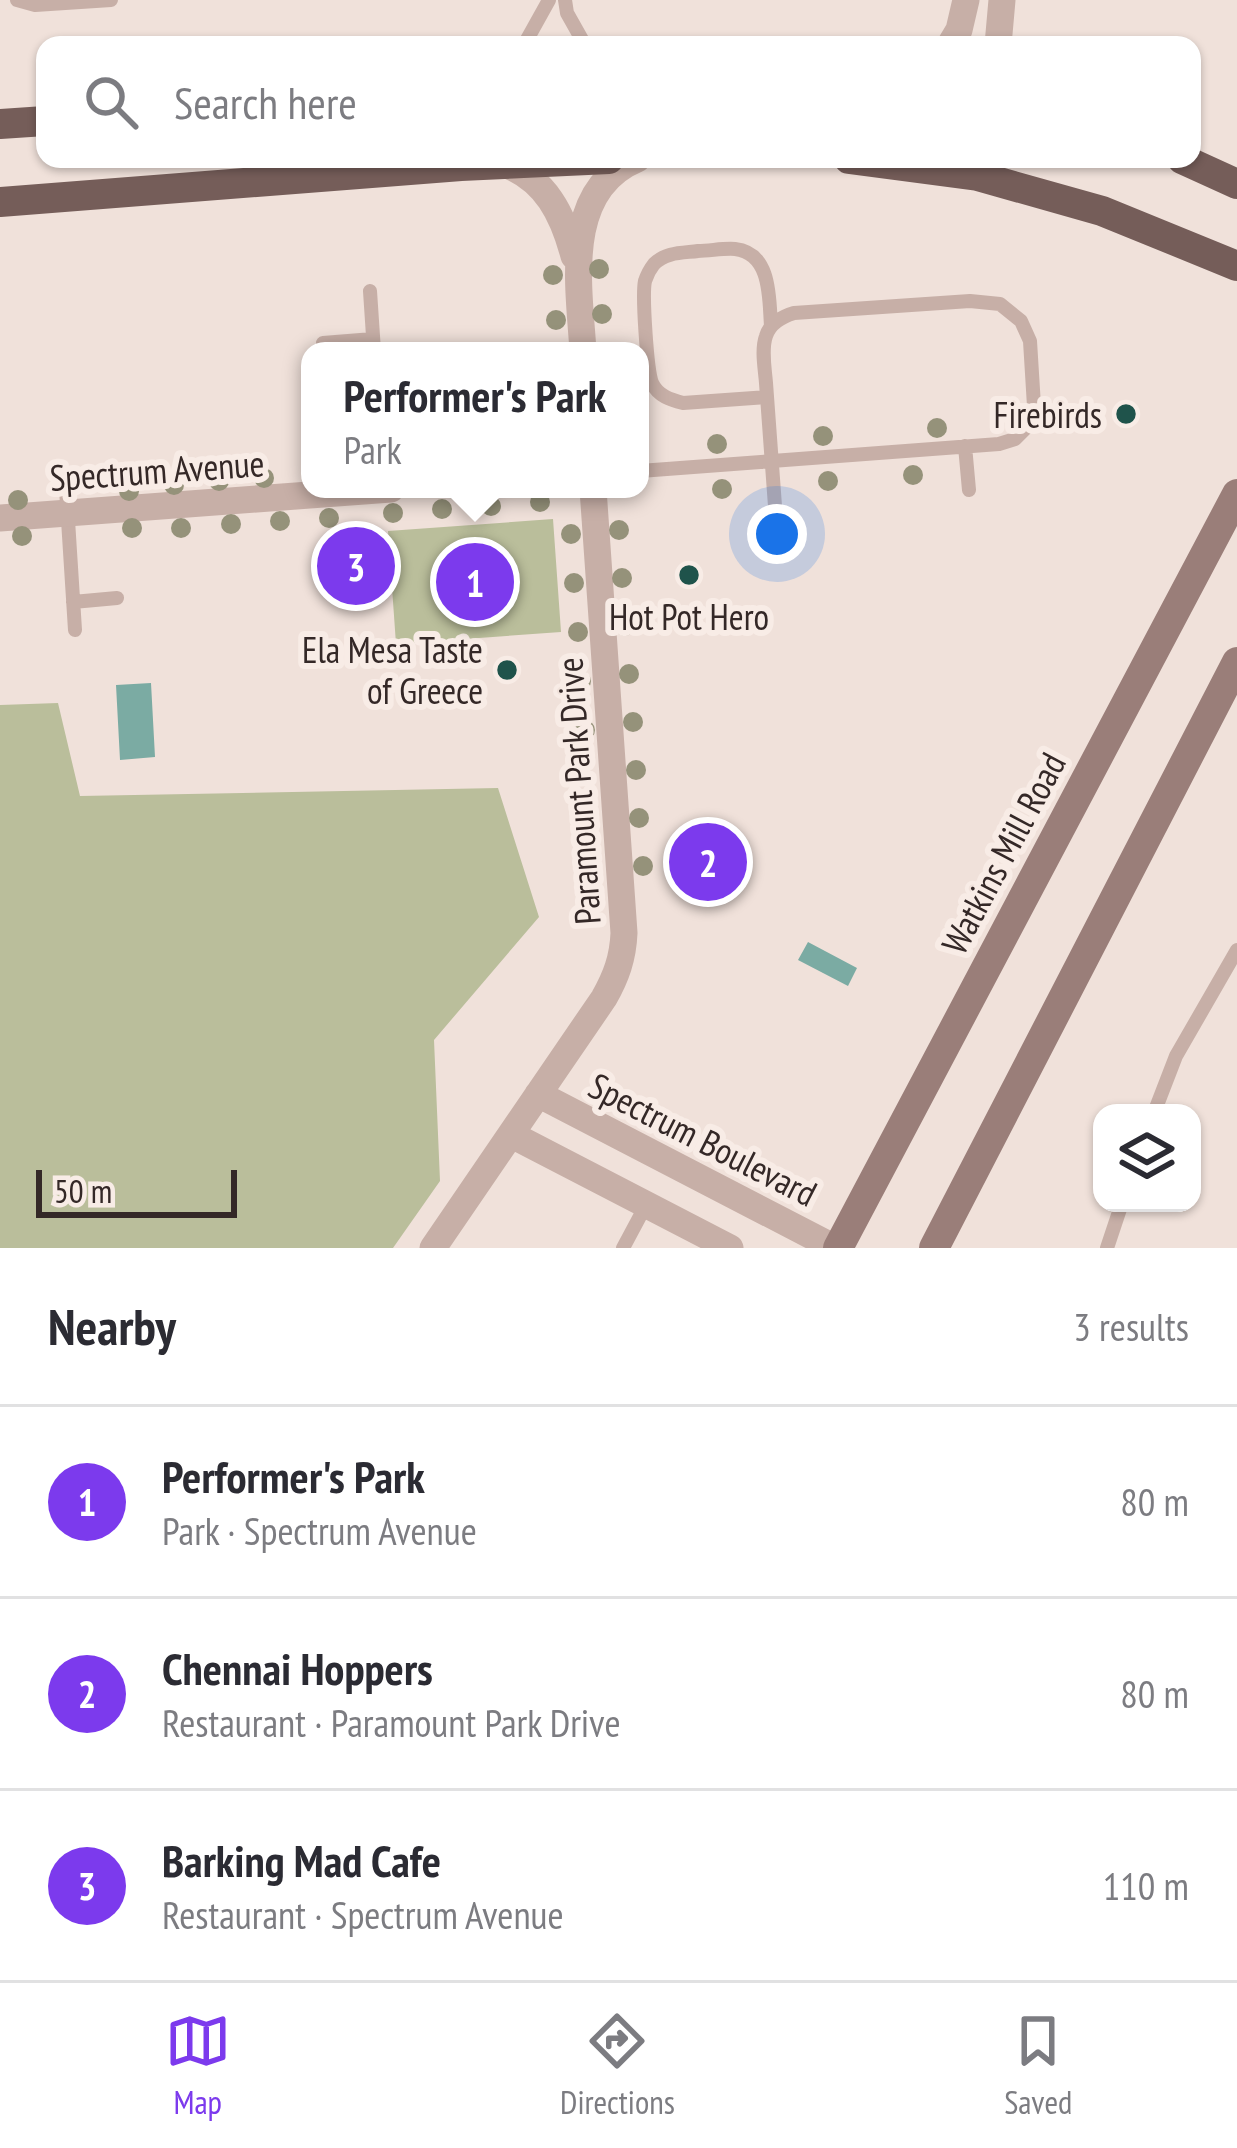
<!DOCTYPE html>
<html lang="en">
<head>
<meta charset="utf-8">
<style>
  :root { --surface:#fff; --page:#f7f7f7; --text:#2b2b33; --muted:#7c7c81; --line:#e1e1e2; --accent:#7c3aed }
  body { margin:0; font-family:"PT Sans Narrow",sans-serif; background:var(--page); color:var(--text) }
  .controls { position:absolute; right:36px; bottom:36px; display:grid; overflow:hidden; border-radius:24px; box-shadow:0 3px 9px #0004 }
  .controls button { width:108px; height:108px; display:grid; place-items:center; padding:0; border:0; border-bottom:3px solid var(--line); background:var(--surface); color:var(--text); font:60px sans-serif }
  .scale { position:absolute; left:36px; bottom:30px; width:201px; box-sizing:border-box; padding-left:12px; border:6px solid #342827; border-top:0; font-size:33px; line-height:42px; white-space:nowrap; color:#342827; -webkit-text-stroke:9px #f8ece6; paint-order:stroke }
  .you { position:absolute; left:777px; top:534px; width:42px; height:42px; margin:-30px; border:9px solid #fff; border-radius:50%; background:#1a73e8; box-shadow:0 0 0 18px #1a73e833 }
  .badge { display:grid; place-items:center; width:78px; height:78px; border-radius:50%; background:var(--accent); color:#fff; font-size:39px; font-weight:700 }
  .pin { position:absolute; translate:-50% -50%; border:6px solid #fff; box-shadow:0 3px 12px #0006 }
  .popup { position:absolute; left:301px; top:342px; width:348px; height:156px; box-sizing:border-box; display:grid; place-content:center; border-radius:24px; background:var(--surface); filter:drop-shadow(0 3px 9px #0005); font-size:39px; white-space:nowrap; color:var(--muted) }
  .popup b { font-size:45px; color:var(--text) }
  .popup::after { content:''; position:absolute; left:50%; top:100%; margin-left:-24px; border:24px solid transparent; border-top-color:var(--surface) }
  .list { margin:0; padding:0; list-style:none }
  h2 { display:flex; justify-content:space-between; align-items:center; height:156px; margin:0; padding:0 48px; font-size:51px }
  h2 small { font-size:39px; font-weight:400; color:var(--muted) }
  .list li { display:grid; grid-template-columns:78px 1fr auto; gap:36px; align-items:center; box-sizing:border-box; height:192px; padding:0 48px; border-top:3px solid var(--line) }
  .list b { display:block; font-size:45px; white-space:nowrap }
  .list p { margin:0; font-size:39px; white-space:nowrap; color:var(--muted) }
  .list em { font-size:39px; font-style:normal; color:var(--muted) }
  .icon { flex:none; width:66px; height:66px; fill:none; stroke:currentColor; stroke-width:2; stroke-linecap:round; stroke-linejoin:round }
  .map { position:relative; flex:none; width:1237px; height:1248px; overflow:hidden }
  .search { position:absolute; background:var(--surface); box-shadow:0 3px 9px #0004; left:36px; right:36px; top:36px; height:132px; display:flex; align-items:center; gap:30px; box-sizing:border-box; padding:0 42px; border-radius:24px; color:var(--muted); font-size:45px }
  .sheet { height:732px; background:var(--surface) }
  nav { display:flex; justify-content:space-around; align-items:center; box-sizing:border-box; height:168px; border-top:3px solid var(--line); background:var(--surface); font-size:33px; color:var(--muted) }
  nav a { display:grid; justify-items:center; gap:6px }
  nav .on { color:var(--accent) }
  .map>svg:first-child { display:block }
  .green { fill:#babe9b }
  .water { fill:#7baba3 }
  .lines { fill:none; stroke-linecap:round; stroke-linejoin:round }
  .lane { stroke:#c7afa7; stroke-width:14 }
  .street { stroke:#c7afa7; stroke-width:27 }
  .secondary { stroke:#9a7e79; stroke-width:30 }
  .primary { stroke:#755d59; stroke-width:30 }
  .tree { fill:#95927a }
  .poi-dot { fill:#1f534b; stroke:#f8ece6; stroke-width:4.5 }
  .labels { text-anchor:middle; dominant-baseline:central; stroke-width:12; stroke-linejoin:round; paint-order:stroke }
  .poi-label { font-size:36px; fill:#342827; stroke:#f8ece6; text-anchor:end }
  .street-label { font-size:36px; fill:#342827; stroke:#f8ece6 }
</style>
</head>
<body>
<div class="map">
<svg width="1237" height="1248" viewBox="0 0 1237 1248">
  <rect width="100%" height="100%" fill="#f0e1da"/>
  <path class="green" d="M553 519 561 632 396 644 388 531Z
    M58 703 80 796 498 788 539 917 434 1040 440 1181 393 1248H0V705Z"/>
  <path class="water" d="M151 683 155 757 120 760 116 685Z
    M808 942 857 968 848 986 798 960Z"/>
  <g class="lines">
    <path class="lane" d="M17 0 35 5 111 0
      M565 0 567 13 585 45
      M524 45 549 0
      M370 291 374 351
      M323 343 373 339
      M767 397 683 403C671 400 658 396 652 383 647 370 642 295 645 281 647 275 650 269 654 264 666 252 682 253 698 251 710 251 723 248 735 249 772 253 769 300 771 326
      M965 446 969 490
      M640 471 999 444 1015 439 1029 425 1034 406 1030 341 1021 321 1000 304 970 301 794 313C781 317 770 323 766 336 761 350 765 369 766 383 769 424 772 465 775 506
      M65 473 75 630
      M73 602 117 598
      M1154 1113 1176 1056 1237 950
      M623 1248 646 1205
      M1107 1248 1122 1203"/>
    <path class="street" d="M950 45 959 30 966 0
      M998 45 1002 0
      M504 164C546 179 563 215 574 256
      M583 351C579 286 562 190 637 159
      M0 518 391 489
      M538 1094 835 1248
      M512 1135 730 1248
      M433 1248 604 998C616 977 623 958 624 933L593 489"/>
    <path class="secondary" d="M838 1248 1237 494
      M934 1248 1237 662"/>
    <path class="primary" d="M0 124 45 121
      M849 159 978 176 1102 211 1237 266
      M1182 159 1237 184
      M0 202 461 166 609 159"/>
  </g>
  <g class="tree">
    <circle cx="599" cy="269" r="10"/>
    <circle cx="553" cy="275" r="10"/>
    <circle cx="602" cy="314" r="10"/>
    <circle cx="556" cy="320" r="10"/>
    <circle cx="937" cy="428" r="10"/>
    <circle cx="823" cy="436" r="10"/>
    <circle cx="717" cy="444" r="10"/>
    <circle cx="913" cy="475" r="10"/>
    <circle cx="264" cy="478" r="10"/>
    <circle cx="219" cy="481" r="10"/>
    <circle cx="828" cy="481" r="10"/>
    <circle cx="174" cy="485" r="10"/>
    <circle cx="722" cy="489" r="10"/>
    <circle cx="129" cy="491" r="10"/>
    <circle cx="18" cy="500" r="10"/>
    <circle cx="540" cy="502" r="10"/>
    <circle cx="491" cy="506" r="10"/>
    <circle cx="442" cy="509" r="10"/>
    <circle cx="393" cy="513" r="10"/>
    <circle cx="329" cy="518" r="10"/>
    <circle cx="280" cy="521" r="10"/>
    <circle cx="231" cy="524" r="10"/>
    <circle cx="132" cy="528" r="10"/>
    <circle cx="181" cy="528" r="10"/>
    <circle cx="619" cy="530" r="10"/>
    <circle cx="571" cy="534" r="10"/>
    <circle cx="22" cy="536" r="10"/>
    <circle cx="622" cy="578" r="10"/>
    <circle cx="574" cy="583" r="10"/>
    <circle cx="625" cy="626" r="10"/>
    <circle cx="578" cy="632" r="10"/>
    <circle cx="629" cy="674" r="10"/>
    <circle cx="581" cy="681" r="10"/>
    <circle cx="633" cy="722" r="10"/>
    <circle cx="585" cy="730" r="10"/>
    <circle cx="636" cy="770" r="10"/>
    <circle cx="639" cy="818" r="10"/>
    <circle cx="643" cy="866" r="10"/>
  </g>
  <g class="poi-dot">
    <circle cx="1126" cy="414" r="12"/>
    <circle cx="689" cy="575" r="12"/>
    <circle cx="507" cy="670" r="12"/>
  </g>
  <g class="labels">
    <g class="poi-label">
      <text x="1102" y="414">Firebirds</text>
      <text x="689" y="616" text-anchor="middle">Hot Pot Hero</text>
      <text x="483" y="649">Ela Mesa Taste<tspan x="483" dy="41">of Greece</tspan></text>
    </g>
    <g class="street-label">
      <text transform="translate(157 470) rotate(-4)">Spectrum Avenue</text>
      <text transform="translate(578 791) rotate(-94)">Paramount Park Drive</text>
      <text transform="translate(1003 853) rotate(-62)">Watkins Mill Road</text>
      <text transform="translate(703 1139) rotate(27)">Spectrum Boulevard</text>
    </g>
  </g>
</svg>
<div class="controls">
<button><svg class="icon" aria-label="layers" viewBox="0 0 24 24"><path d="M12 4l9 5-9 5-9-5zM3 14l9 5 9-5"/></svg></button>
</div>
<div class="scale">50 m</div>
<div class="you"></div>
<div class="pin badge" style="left:475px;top:582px">1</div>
<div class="popup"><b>Performer's Park</b>Park</div>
<div class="pin badge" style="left:708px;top:862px">2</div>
<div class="pin badge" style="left:356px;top:566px">3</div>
<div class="search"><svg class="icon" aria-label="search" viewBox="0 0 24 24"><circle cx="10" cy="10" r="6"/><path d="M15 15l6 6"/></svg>Search here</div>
</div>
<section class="sheet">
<h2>Nearby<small>3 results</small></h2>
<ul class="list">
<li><span class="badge">1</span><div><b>Performer's Park</b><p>Park · Spectrum Avenue</p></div><em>80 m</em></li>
<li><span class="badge">2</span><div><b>Chennai Hoppers</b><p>Restaurant · Paramount Park Drive</p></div><em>80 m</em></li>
<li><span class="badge">3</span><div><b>Barking Mad Cafe</b><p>Restaurant · Spectrum Avenue</p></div><em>110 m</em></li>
</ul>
</section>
<nav>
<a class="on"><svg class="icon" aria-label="map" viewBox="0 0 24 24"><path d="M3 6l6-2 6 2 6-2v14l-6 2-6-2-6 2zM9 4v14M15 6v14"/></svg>Map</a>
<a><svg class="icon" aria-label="directions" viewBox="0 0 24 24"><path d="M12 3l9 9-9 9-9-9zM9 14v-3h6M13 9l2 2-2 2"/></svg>Directions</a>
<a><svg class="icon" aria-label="saved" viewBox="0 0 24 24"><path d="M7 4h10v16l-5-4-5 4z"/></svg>Saved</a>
</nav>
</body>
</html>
